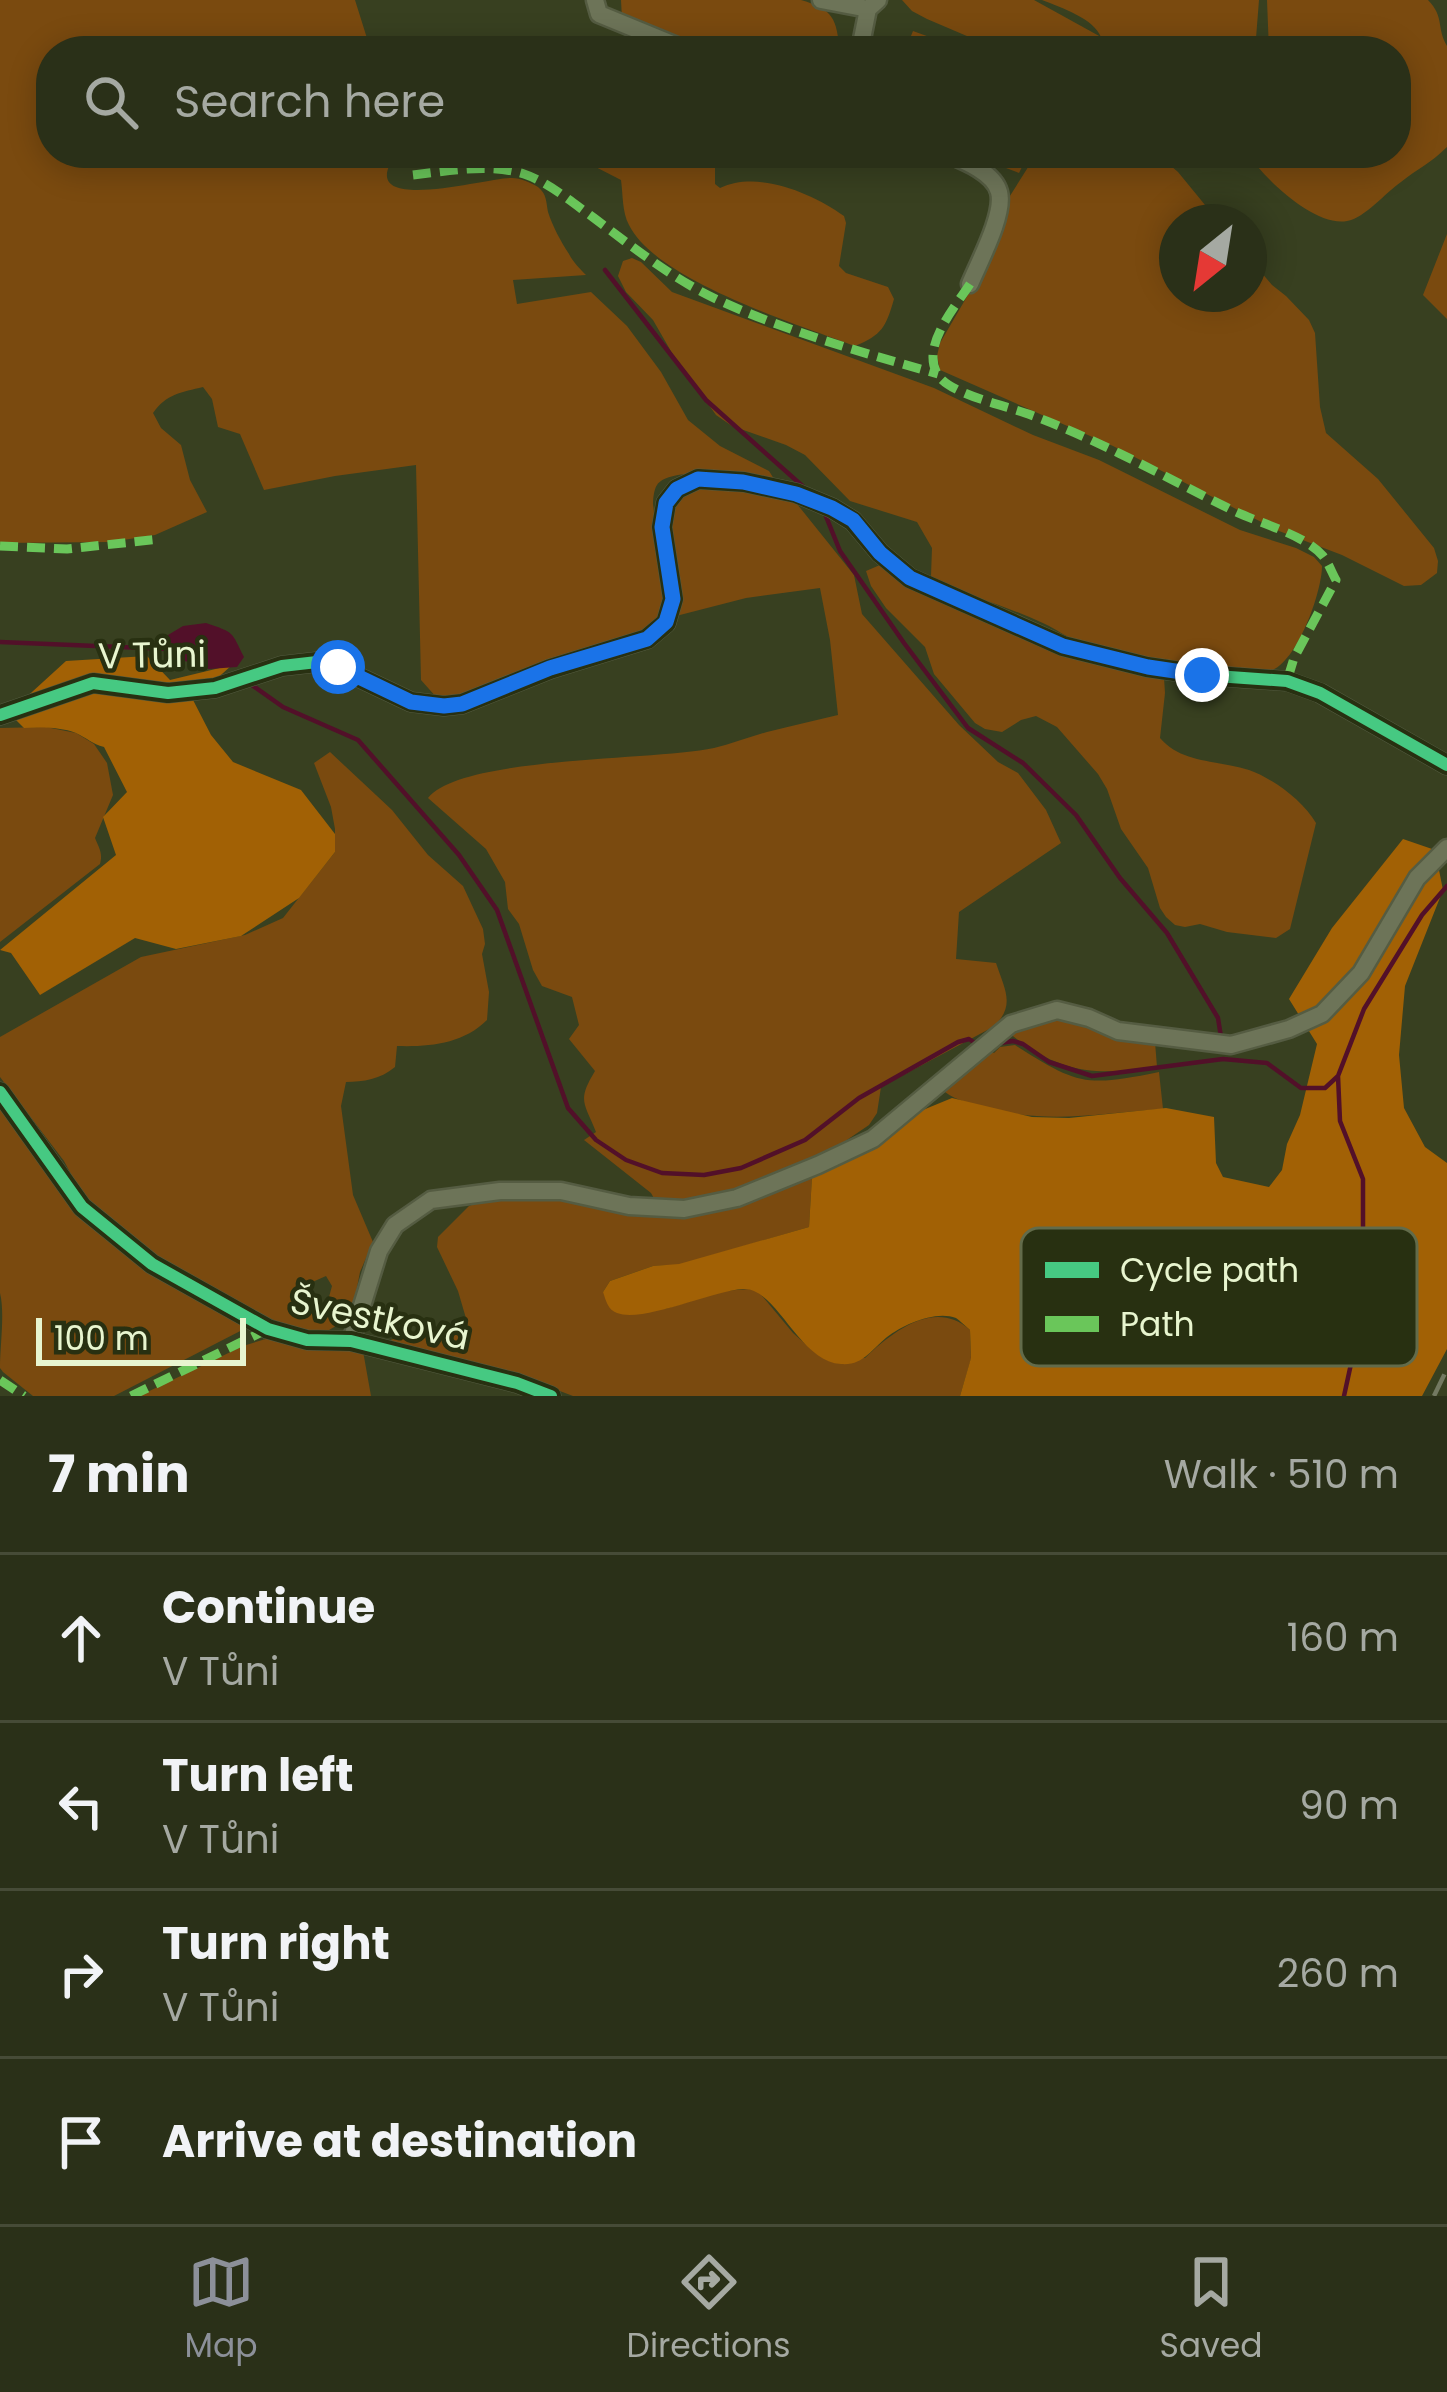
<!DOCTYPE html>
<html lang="en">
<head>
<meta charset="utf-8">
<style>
  :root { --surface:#2a3018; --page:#363c25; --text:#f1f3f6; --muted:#a5a9a2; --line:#464b37; --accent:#8c9099 }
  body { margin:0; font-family:Poppins,sans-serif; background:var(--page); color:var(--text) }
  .compass { position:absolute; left:1159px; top:204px; width:108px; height:108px; border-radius:50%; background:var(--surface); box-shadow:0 6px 30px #0003; rotate:210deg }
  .scale { position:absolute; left:36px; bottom:30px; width:210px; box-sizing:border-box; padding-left:12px; border:6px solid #e8f5cf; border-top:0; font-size:33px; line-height:42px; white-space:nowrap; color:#e8f5cf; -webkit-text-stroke:9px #283011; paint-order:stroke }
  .stop { position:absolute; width:36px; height:36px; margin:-27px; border:9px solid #1a73e8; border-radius:50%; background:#fff }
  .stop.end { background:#1a73e8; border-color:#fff; box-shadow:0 3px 12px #0008 }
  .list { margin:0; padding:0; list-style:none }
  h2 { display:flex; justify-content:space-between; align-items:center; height:156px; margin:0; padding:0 48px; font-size:51px }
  h2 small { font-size:39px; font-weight:400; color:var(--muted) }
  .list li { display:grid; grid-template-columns:78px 1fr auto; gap:36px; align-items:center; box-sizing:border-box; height:168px; padding:0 48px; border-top:3px solid var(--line) }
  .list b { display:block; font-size:45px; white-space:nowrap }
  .list p { margin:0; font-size:39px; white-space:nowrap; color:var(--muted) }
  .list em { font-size:39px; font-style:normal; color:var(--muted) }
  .icon { flex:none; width:66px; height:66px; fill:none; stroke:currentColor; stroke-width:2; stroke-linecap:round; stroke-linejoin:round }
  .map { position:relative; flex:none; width:1447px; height:1396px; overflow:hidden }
  .search { position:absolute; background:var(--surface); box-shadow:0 6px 30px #0003; left:36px; right:36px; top:36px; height:132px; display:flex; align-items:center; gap:30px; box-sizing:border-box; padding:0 42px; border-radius:48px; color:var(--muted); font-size:45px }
  .sheet { height:828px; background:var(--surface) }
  nav { display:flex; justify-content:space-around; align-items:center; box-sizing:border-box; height:168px; border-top:3px solid var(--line); background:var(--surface); font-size:33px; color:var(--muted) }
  nav a { display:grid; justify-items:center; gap:6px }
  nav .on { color:var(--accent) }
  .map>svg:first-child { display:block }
  .green { fill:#7a4a0f; fill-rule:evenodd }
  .forest { fill:#a26105 }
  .water { fill:#521029 }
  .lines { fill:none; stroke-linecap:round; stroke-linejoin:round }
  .stream { stroke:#521029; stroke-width:4.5 }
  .street-casing { stroke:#555c42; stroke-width:21 }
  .street { stroke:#6d7458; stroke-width:16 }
  .rail { stroke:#737961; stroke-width:4.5; stroke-dasharray:24 12; stroke-linecap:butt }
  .quiet { stroke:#6ac65a; stroke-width:9; stroke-dasharray:18 9; stroke-linecap:butt }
  .cycleway-casing { stroke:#283011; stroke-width:20 }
  .cycleway { stroke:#46c982; stroke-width:12 }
  .route { stroke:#1a73e8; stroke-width:15 }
  .labels { text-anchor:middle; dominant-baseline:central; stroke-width:9; stroke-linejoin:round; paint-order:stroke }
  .street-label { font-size:36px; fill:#e8f5cf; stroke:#283011 }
  .key { fill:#283011; stroke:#626b4a; stroke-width:3 }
  .key-label { font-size:33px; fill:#e8f5cf }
</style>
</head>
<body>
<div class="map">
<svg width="1447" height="1396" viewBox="0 0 1447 1396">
  <rect width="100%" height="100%" fill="#384020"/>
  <path class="green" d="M0 0H355L371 51H51V153H397C348 219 492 176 512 178 520 178 532 183 538 187 547 194 546 202 548 212 552 225 561 242 569 254 573 262 580 269 586 275L513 280 517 304 591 292 627 326 661 372 688 420 720 446 769 471 774 479C751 476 670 465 657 485 654 489 653 499 653 504L665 604 661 617 644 630 512 678 465 699 437 698 421 680 416 465 335 476 264 490 240 434 218 427 212 399 203 387C182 392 166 394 153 413L161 428 181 445 190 480 207 512 155 535 110 542 0 543Z
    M621 0H801C834 10 836 18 840 51H722L711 46 692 44 622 19Z
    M902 0H1034L1101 37C1093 18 1062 8 1042 0H1259L1255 51H1002L927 19 912 11Z
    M1267 0H1428C1445 18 1436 27 1447 46V147C1431 163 1417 169 1401 182 1385 193 1365 218 1347 221 1314 227 1264 178 1247 153H1396V51H1269Z
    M913 31 968 51H905Z
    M577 153H694L715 167V184L720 188C758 170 812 193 844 216L846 223 839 266 846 273 888 287 894 299C886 327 882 335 855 346 797 324 657 281 629 225 622 212 623 194 621 180L582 160Z
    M966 153H1029L1019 173Z
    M1037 153H1156L1178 172 1219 222H1177V294H1249V258L1272 285 1286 296 1309 320 1315 333 1320 407 1326 433 1378 479 1434 548 1438 561 1437 573 1421 585 1404 586 1342 555 1279 531 1113 446 940 370 937 356 940 343 976 281 1008 199Z
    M1447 234V319L1423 295Z
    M632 258 641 262 672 292 934 388 1033 435 1099 460 1240 530 1296 548 1314 557 1322 566C1322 592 1297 663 1270 671 1253 675 1232 671 1215 669 1169 664 1121 657 1078 641 1066 637 1056 629 1045 624 1011 608 975 597 939 585L931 576 932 548 917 522 850 501 805 455 786 445 732 426 716 415 672 353 653 320 626 292 618 276 623 261Z
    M739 485 793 499 854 575 862 614 959 725 998 762 1018 773 1046 810 1061 843 959 912 956 959 996 963C1005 990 1016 1006 993 1027L881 1087 877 1113 869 1125 813 1163 761 1182 704 1197 656 1202 651 1193 584 1140 596 1132C584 1102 577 1101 595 1071L569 1039 579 1025 572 997 542 986 533 970 519 924 508 909 505 882 486 849 428 798C461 756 653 761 714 748 731 744 749 737 767 732 790 726 814 721 838 715L830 640 820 588 746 598 676 616 668 544 673 500 700 486Z
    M880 565 915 587 1164 678 1165 693 1160 738C1182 764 1219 760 1249 770 1274 779 1303 801 1316 823L1290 929 1276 938 1227 932 1200 924 1185 927 1175 925 1166 917 1160 908 1148 868 1121 829 1107 789 1098 774 1057 727 1036 716 1021 720 1002 732 985 729 975 723 934 674 925 647 886 608 871 586 866 571Z
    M46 727 76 733 94 744 107 763 113 795 95 838C99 848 103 853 100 864L0 942V728Z
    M330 752 392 810 428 855 463 886 483 929 485 944 482 954 489 992 487 1020C463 1044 429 1047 397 1046L395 1067C381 1079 363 1082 346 1082L341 1106 353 1195 373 1242 360 1272 354 1303 341 1323 329 1330 310 1334 295 1330 223 1296 158 1257 111 1222 80 1191 64 1161 0 1077V1037L141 957 245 935 283 918 335 852V829L331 807 314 763ZM326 1276 332 1286 329 1297 320 1308 303 1307 300 1302 308 1284Z
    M1062 1015 1155 1042 1157 1067C1096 1076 1060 1074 1009 1033Z
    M1015 1045C1078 1085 1086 1087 1159 1072L1163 1109C1100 1113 1053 1124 990 1109 975 1105 957 1101 945 1092L949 1083 986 1049 994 1053 1000 1047Z
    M5 1104 33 1155 73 1210 115 1244 248 1327 114 1396H33L3 1372 0 1368C0 1345 5 1313 0 1293V1107Z
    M812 1177 809 1227 679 1265 653 1266 610 1281 603 1292 665 1309 723 1291 749 1289 758 1291 793 1333 817 1354 865 1358C892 1332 935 1298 970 1330L971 1359 960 1396H573L505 1370 414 1350 390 1340 416 1333 470 1332 458 1291 437 1247 438 1237 469 1206 482 1201 544 1197 591 1202 623 1209 778 1190Z
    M272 1337 334 1349 363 1351 371 1396H139L243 1346Z"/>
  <path class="forest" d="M147 656 170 680 232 665 193 700 211 735 233 762 301 790 335 834V852L299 898 241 936 176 949 135 938 40 995 11 953 0 950 116 855 103 817 127 792 104 747C92 744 87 738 76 733 61 727 41 727 24 728L9 713 66 661Z
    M1403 839 1435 850 1443 890 1405 986 1399 1055 1404 1108 1425 1147 1447 1163V1349L1422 1396H960L971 1358 970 1330C967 1327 959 1320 956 1318 935 1310 903 1325 887 1337 872 1349 863 1366 841 1364 798 1361 777 1287 743 1289 712 1291 643 1323 617 1313 608 1310 606 1301 603 1292L610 1281 653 1266 679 1264 809 1227 812 1177 884 1126 952 1098 1032 1117 1069 1118 1166 1108 1214 1117 1216 1163 1223 1177 1269 1187 1282 1170 1287 1144 1300 1115 1317 1044 1289 999 1332 928Z"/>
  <path class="water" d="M206 623C235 633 231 631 244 657L237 667 209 669 167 655 168 635 183 626Z"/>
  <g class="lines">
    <path class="stream" d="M605 270 706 400 807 490
      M823 509 840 551 904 643 968 728 1023 763 1076 815 1120 878 1167 933 1218 1018 1221 1037
      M0 642 168 649
      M249 683 283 707 358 740 459 855 497 910 568 1108 596 1140 626 1160 662 1173 704 1175 741 1168 805 1140 859 1098 958 1042 969 1039 975 1043
      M1000 1043 1013 1041 1023 1044 1049 1062 1092 1076 1223 1059 1267 1063 1301 1088H1325L1338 1076
      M1344 1396 1363 1309V1179L1340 1121 1338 1076 1364 1009 1422 915 1447 886"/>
    <g class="street-casing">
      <path id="street" d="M595 0 599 14 689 51
        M821 0 868 9 878 0
        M863 51 862 39 868 9
        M945 153C962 160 994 172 999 192 1005 214 979 262 970 284
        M0 715 93 683 168 693 215 688 282 666 317 662 337 667 411 702 444 706 462 704 550 669 647 639 666 623 673 599 662 527 666 503 677 489 698 479 744 482 796 493 832 508 853 521 880 553 910 578 1063 646 1147 667 1202 675 1287 681 1320 693 1447 765
        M0 1092 82 1207 152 1264 268 1329 307 1340 351 1341 517 1383 551 1396
        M351 1341 379 1251 395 1225 431 1200 500 1191H561L629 1206 684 1209 737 1198 818 1165 873 1139 1011 1024 1057 1010 1089 1018 1118 1031 1231 1045 1289 1029 1322 1014 1361 973 1417 878 1447 848"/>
    </g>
    <use href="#street" class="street"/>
    <path class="rail" d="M1434 1396 1447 1369"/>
    <path class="quiet" d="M413 175C448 171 489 163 524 174 548 182 573 203 594 218 634 248 673 279 718 300 788 332 864 353 938 374
      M970 284C955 307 920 347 938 375 951 395 1008 406 1031 415 1101 441 1165 477 1232 510 1258 523 1304 534 1323 556 1328 562 1332 573 1336 580L1294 658 1287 681
      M0 546 67 549 160 539
      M0 1380 24 1396
      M131 1396 268 1329"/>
    <g class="cycleway-casing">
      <path id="cycleway" d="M0 715 93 683 168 693 215 688 282 666 317 662 337 667 411 702 444 706 462 704 550 669 647 639 666 623 673 599 662 527 666 503 677 489 698 479 744 482 796 493 832 508 853 521 880 553 910 578 1063 646 1147 667 1202 675 1287 681 1320 693 1447 765
        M0 1092 82 1207 152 1264 268 1329 307 1340 351 1341 517 1383 551 1396"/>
    </g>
    <use href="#cycleway" class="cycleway"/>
  </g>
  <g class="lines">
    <path class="route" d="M338 667 411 702 444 706 462 704 550 668 647 639 666 622 673 599 662 527 666 503 677 489 698 479 743 482 796 494 832 508 853 520 880 553 910 578 1063 646 1148 667 1202 675"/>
  </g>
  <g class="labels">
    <g class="street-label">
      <text transform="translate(152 655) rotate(-1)">V Tůni</text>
      <text transform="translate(380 1319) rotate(12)">Švestková</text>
    </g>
  </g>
  <rect x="1021" y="1228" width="396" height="138" rx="18" class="key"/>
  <rect x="1045" y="1262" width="54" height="16" fill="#46c982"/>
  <rect x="1045" y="1316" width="54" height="16" fill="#6ac65a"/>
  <g class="key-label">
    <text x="1120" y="1282">Cycle path</text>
    <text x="1120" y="1336">Path</text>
  </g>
</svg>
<svg class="compass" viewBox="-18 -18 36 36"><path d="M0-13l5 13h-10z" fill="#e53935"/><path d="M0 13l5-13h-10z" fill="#a5a9a2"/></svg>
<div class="scale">100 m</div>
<div class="stop" style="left:338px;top:667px"></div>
<div class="stop end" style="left:1202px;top:675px"></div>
<div class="search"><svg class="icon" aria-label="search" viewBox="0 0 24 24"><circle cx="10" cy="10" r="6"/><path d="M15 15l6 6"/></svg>Search here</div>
</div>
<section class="sheet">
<h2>7 min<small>Walk · 510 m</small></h2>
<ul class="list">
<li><svg class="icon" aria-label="ahead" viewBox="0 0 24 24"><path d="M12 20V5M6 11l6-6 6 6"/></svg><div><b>Continue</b><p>V Tůni</p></div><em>160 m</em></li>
<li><svg class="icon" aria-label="left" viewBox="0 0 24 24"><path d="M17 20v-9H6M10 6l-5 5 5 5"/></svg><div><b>Turn left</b><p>V Tůni</p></div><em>90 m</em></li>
<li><svg class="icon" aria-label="right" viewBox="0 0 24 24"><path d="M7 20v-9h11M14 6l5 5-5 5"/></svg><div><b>Turn right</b><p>V Tůni</p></div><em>260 m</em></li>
<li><svg class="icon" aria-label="arrive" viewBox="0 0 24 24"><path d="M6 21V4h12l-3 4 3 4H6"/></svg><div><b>Arrive at destination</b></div></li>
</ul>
</section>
<nav>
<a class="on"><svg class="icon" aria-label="map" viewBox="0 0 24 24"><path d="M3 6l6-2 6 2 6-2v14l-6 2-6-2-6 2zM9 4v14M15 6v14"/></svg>Map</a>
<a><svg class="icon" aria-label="directions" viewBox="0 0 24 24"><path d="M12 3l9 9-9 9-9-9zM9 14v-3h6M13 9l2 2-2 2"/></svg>Directions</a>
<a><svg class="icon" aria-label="saved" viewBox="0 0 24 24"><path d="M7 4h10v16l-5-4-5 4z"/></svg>Saved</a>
</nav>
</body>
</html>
